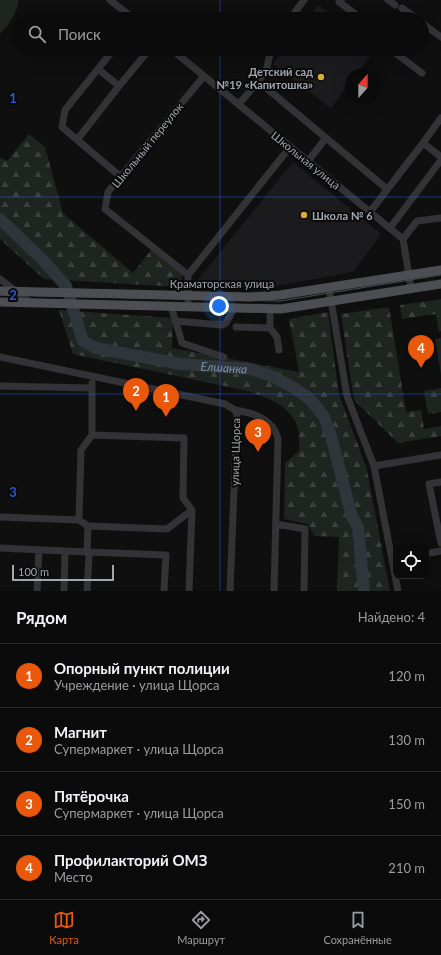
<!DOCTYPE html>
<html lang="ru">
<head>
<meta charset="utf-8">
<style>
  :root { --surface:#0b0b0c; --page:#19191a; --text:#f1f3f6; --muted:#9a9b9d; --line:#2b2b2d; --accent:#ea580c }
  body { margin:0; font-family:Lato,sans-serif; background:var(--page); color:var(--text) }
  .controls { position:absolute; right:12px; bottom:12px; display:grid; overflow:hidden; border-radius:8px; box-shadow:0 4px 16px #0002 }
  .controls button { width:36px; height:36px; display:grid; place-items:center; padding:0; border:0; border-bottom:1px solid var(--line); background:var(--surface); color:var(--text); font:20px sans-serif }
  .compass { position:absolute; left:345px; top:68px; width:36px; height:36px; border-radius:50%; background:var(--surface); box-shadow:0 4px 16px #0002; rotate:21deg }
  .scale { position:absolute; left:12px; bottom:10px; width:102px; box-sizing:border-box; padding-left:4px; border:2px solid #a2a6af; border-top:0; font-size:11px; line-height:14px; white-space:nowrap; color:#a2a6af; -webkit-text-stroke:3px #0a0a0b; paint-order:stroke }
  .you { position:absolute; left:219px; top:306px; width:14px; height:14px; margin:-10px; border:3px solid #fff; border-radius:50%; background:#1a73e8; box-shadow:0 0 0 6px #1a73e833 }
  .badge { display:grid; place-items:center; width:26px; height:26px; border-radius:50%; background:var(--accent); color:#fff; font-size:13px; font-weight:700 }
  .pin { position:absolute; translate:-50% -33px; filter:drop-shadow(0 1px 2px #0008) }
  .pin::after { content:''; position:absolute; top:21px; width:14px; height:12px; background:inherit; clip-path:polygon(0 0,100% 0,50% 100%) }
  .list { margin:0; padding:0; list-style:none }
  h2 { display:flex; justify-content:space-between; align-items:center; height:52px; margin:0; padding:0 16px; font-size:17px }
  h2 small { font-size:13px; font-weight:400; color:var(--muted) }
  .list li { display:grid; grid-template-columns:26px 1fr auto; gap:12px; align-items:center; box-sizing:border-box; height:64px; padding:0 16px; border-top:1px solid var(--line) }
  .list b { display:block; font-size:15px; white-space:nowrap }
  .list p { margin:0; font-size:13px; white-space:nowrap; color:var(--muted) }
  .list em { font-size:13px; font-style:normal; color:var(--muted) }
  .icon { flex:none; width:22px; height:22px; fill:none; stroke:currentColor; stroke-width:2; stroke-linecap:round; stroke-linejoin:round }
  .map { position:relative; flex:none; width:441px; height:591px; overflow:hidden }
  .search { position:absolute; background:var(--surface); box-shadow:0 4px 16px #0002; left:12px; right:12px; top:12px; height:44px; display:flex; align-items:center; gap:10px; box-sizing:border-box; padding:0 14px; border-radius:22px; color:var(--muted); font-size:15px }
  .sheet { height:308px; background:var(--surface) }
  nav { display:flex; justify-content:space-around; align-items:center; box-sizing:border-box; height:56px; border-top:1px solid var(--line); background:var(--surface); font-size:11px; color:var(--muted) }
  nav a { display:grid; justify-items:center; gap:2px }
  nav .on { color:var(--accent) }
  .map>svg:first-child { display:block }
  .built { fill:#1b1b1d }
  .forest { fill:url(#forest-firs) }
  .pitch { fill:#1e241f }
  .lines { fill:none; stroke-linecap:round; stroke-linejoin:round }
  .river { stroke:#2e353b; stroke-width:12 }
  .minor { stroke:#333337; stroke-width:7 }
  .major { stroke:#4d4e53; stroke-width:9 }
  .tram { stroke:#4c4d52; stroke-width:1 }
  .grid { fill:none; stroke:#2a57d4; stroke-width:1; stroke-opacity:0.55 }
  .poi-dot { fill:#d9aa3e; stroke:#0a0a0b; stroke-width:1.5 }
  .labels { text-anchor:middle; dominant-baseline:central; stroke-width:4; stroke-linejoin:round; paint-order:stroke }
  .poi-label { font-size:11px; font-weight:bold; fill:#a2a6af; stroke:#0a0a0b; text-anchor:end }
  .street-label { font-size:11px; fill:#a2a6af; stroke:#0a0a0b }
  .water-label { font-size:12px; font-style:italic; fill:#7c92a7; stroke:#0a0a0b }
  .grid-label { font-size:13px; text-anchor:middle; font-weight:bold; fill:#2a57d4; stroke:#0a0a0b; stroke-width:4; stroke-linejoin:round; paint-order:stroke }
</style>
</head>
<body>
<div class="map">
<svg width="441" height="591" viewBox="0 0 441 591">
  <defs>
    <pattern id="forest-firs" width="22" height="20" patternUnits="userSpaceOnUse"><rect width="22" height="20" fill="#1e241f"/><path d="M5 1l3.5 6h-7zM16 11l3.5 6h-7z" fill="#3c413d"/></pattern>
  </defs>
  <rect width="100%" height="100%" fill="#0f0f10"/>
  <path class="built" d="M318 5 337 19H307Z
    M284 49H375L356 74H351V81L331 108 273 64Z
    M293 162 381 234 353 272 266 288 196 286V282Z"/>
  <path class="forest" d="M29 134 45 147 63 213 133 273 151 250 182 274 181 287 44 279 0 239V157L7 161Z
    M441 299V331L439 332 436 314 402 319 400 305Z
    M389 307 406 412 421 410 424 429 441 426V436L398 443 354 400 341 314Z
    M59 310 173 318 172 348 299 372 289 319 328 312 339 395 366 466 390 591H337L339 537 315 536 307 524 284 519 285 463 299 451C299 444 300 436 298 429 292 405 264 396 243 390L73 354Z
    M441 338V374L435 339Z
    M441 388V412L428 414 424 391Z"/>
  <path class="pitch" d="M0 0H19C17 14 9 24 0 34Z"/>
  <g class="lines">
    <path class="river" id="s1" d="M0 219 43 260 66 286 83 341 96 348 180 364 251 369 274 377 294 388 310 399 324 417 331 436 352 517 358 527 364 591"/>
    <path class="minor" d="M110 0 134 19
      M341 0 339 2 362 19
      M388 0 395 5
      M402 8 417 19
      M290 19 304 0
      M422 23 441 37
      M114 49 65 110 62 127 121 177
      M171 49 403 239 411 288
      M390 49 422 73
      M98 69 119 86
      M258 81 387 189
      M239 104 266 72 271 49
      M77 140 119 86 149 50
      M423 143 441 118
      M308 161 326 138
      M370 212 423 143 441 157
      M390 228 441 160
      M403 239 417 221 441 218
      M188 275 105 209 108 192 204 76
      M0 279 30 302
      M329 288 347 396 374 466 398 591
      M171 306 182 343 224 357
      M188 306V275L290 147
      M175 321 222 325 226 323 235 307
      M236 327 270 328V309
      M270 328 277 337 279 350
      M0 357 225 404 235 410 237 415 230 591
      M92 383V435
      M0 386 91 388
      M235 410C253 413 273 418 278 439L274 591
      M374 466 441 455
      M441 482 429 484 441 543
      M0 517 79 520 88 526 167 529 192 510
      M79 520 81 450 92 435 184 438 183 498 192 510 189 591
      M276 524 305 529 304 591
      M0 548 87 552 88 526
      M430 553 441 551
      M37 591 39 550
      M64 591 65 551
      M87 591 89 556 87 552 166 555 164 591"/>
    <path class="major" d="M0 291 250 297 280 295 441 270
      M0 302 281 309 441 284"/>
    <path class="tram" d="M0 295 280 301 441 275"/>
  </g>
  <path class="grid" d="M220 0V19M220 49V591M0 197H441M0 394H441"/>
  <g class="poi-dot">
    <circle cx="321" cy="77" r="4"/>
    <circle cx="304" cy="215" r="4"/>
  </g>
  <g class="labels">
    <g class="poi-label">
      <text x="313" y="71">Детский сад<tspan x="313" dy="13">№19 «Капитошка»</tspan></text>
      <text x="312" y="215" text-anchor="start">Школа № 6</text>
    </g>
    <g class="street-label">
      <text transform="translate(147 145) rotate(-51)">Школьный переулок</text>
      <text transform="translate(306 160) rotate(39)">Школьная улица</text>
      <text x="222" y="283">Краматорская улица</text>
      <text transform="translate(235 452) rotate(-89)">улица Щорса</text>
    </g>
    <g class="water-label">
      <text stroke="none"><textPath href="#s1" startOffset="296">Елшанка</textPath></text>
    </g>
  </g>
  <g class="grid-label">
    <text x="13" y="103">1</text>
    <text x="13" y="300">2</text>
    <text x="13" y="497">3</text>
  </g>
</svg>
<div class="controls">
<button><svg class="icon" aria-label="locate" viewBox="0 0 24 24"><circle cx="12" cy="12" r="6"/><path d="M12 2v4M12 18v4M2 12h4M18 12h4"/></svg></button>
</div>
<svg class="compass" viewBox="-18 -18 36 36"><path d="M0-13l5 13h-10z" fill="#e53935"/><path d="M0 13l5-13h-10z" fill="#9a9b9d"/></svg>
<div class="scale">100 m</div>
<div class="you"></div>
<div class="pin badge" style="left:166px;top:417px">1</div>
<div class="pin badge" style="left:136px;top:411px">2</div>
<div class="pin badge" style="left:258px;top:452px">3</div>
<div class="pin badge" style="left:421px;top:368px">4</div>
<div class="search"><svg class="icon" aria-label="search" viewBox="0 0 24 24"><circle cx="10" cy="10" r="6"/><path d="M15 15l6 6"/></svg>Поиск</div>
</div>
<section class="sheet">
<h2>Рядом<small>Найдено: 4</small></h2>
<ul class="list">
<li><span class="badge">1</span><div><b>Опорный пункт полиции</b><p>Учреждение · улица Щорса</p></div><em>120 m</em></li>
<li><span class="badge">2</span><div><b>Магнит</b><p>Супермаркет · улица Щорса</p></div><em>130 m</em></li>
<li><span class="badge">3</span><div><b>Пятёрочка</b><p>Супермаркет · улица Щорса</p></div><em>150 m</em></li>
<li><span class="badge">4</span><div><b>Профилакторий ОМЗ</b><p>Место</p></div><em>210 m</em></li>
</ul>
</section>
<nav>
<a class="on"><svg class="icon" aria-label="map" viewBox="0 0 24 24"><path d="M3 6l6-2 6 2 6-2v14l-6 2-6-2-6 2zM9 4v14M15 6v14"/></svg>Карта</a>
<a><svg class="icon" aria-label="directions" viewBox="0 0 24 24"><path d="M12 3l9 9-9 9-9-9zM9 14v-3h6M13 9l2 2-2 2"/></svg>Маршрут</a>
<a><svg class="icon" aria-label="saved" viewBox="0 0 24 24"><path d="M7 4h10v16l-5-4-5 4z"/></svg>Сохранённые</a>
</nav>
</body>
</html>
